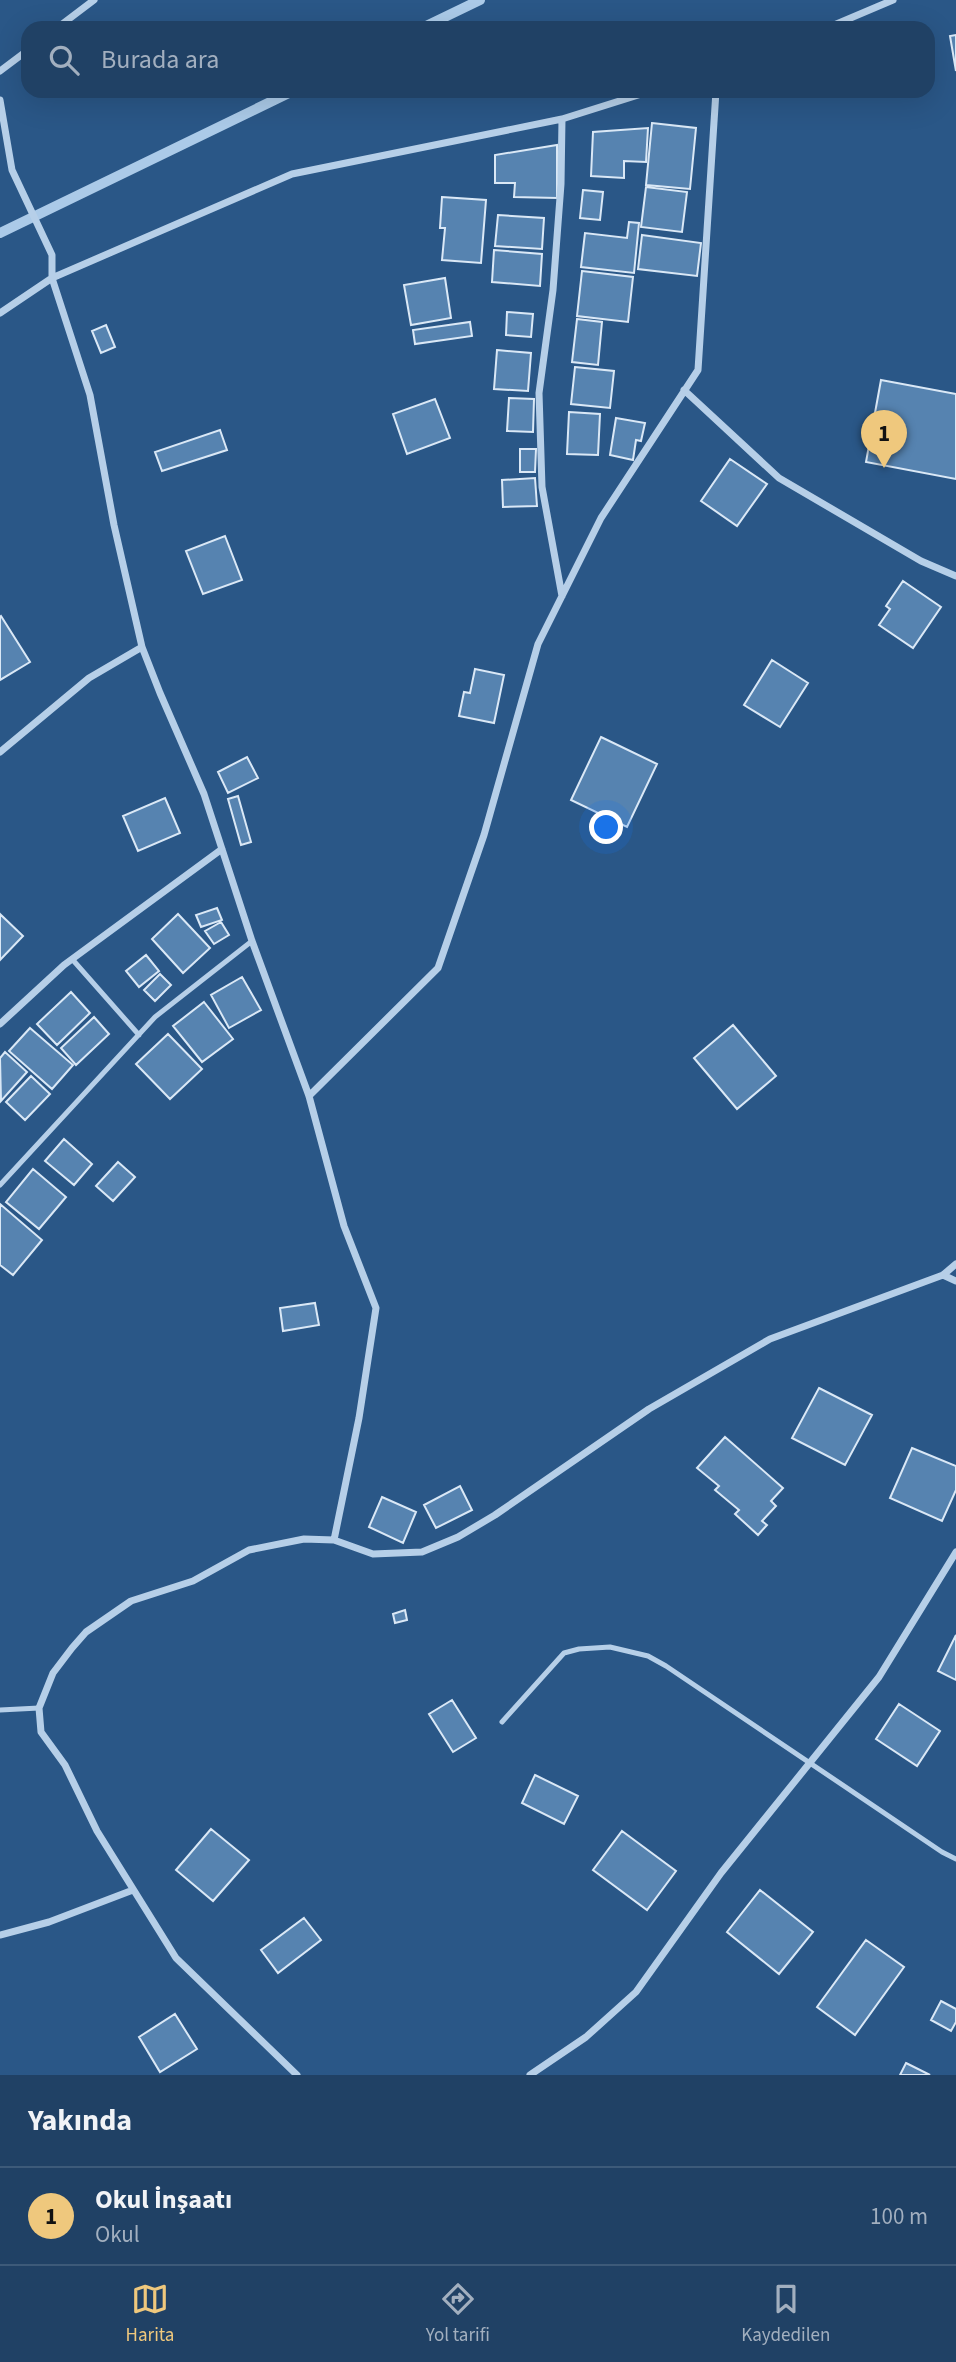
<!DOCTYPE html>
<html lang="tr">
<head>
<meta charset="utf-8">
<style>
  :root { --surface:#204165; --page:#2d4c6e; --text:#f1f3f6; --muted:#a2afbf; --line:#3d5a79; --accent:#efc87d }
  body { margin:0; font-family:"Source Sans 3",sans-serif; background:var(--page); color:var(--text) }
  .you { position:absolute; left:607px; top:828px; width:24px; height:24px; margin:-18px; border:5px solid #fff; border-radius:50%; background:#1a73e8; box-shadow:0 0 0 10px #1a73e833 }
  .badge { display:grid; place-items:center; width:46px; height:46px; border-radius:50%; background:var(--accent); color:#111; font-size:23px; font-weight:700 }
  .pin { position:absolute; translate:-50% -58px; filter:drop-shadow(0 2px 4px #0008) }
  .pin::after { content:''; position:absolute; top:37px; width:24px; height:21px; background:inherit; clip-path:polygon(0 0,100% 0,50% 100%) }
  .list { margin:0; padding:0; list-style:none }
  h2 { display:flex; justify-content:space-between; align-items:center; height:91px; margin:0; padding:0 28px; font-size:30px }
  h2 small { font-size:23px; font-weight:400; color:var(--muted) }
  .list li { display:grid; grid-template-columns:46px 1fr auto; gap:21px; align-items:center; box-sizing:border-box; height:98px; padding:0 28px; border-top:2px solid var(--line) }
  .list b { display:block; font-size:26px; white-space:nowrap }
  .list p { margin:0; font-size:23px; white-space:nowrap; color:var(--muted) }
  .list em { font-size:23px; font-style:normal; color:var(--muted) }
  .icon { flex:none; width:38px; height:38px; fill:none; stroke:currentColor; stroke-width:2; stroke-linecap:round; stroke-linejoin:round }
  .map { position:relative; flex:none; width:956px; height:2075px; overflow:hidden }
  .search { position:absolute; background:var(--surface); box-shadow:0 7px 28px #0002; left:21px; right:21px; top:21px; height:77px; display:flex; align-items:center; gap:18px; box-sizing:border-box; padding:0 24px; border-radius:21px; color:var(--muted); font-size:26px }
  .sheet { height:189px; background:var(--surface) }
  nav { display:flex; justify-content:space-around; align-items:center; box-sizing:border-box; height:98px; border-top:2px solid var(--line); background:var(--surface); font-size:19px; color:var(--muted) }
  nav a { display:grid; justify-items:center; gap:4px }
  nav .on { color:var(--accent) }
  .map>svg:first-child { display:block }
  .lines { fill:none; stroke-linecap:round; stroke-linejoin:round }
  .stream { stroke:#abcae8; stroke-width:10 }
  .building { fill:#5683b0; stroke:#dae8f6; stroke-width:2 }
  .service { stroke:#b6cfe8; stroke-width:5 }
  .minor { stroke:#b6cfe8; stroke-width:7 }
</style>
</head>
<body>
<div class="map">
<svg width="956" height="2075" viewBox="0 0 956 2075">
  <rect width="100%" height="100%" fill="#2a5787"/>
  <g class="lines">
    <path class="stream" d="M422 28 480 0
      M0 233 293 91"/>
  </g>
  <path class="building" d="M956 35V71L950 36Z
    M652 123 696 128 690 189 646 185Z
    M648 128 646 162 624 161V178L591 176 593 132Z
    M557 145V198L514 197 515 183H495V155Z
    M646 187 687 192 682 232 641 227Z
    M583 190 603 192 600 220 580 218Z
    M442 197 486 200 481 263 442 260 445 228H440Z
    M498 215 544 218 542 249 495 246Z
    M629 222 639 223 634 273 581 267 585 233 627 238Z
    M642 235 701 243 697 276 638 269Z
    M494 250 542 254 540 286 492 282Z
    M582 271 633 277 628 322 577 316Z
    M445 278 451 318 411 325 404 285Z
    M507 312 533 314 531 337 506 335Z
    M577 319 602 322 598 365 572 362Z
    M470 322 472 336 415 344 413 330Z
    M106 325 115 347 101 353 92 331Z
    M497 350 531 353 528 391 494 389Z
    M575 367 614 371 610 408 571 404Z
    M881 380 956 394V479L866 462Z
    M509 398 534 399 533 432 507 431Z
    M435 399 450 438 407 454 393 414Z
    M569 412 600 414 598 455 567 454Z
    M616 418 645 423 641 441 636 440 633 460 610 455Z
    M220 430 227 450 162 471 155 452Z
    M520 449H536L535 472H520Z
    M730 459 767 484 737 526 701 501Z
    M535 478 537 506 503 507 502 480Z
    M225 536 242 580 203 594 186 551Z
    M903 581 941 607 913 648 879 625 890 609 886 606Z
    M1 616 30 662 0 680V617Z
    M772 660 808 683 780 727 744 705Z
    M475 669 504 675 494 723 459 716 464 692 470 693Z
    M601 737 657 764 627 827 571 800Z
    M247 757 258 778 228 793 218 772Z
    M238 796 251 842 241 845 228 799Z
    M165 798 180 833 138 851 123 816Z
    M217 908 222 920 201 927 196 915Z
    M0 914 23 936 0 960Z
    M178 914 210 948 183 973 152 939Z
    M221 922 229 935 214 944 205 931Z
    M146 955 159 971 139 987 126 971Z
    M160 974 171 985 155 1001 144 990Z
    M242 977 261 1010 229 1028 211 995Z
    M71 992 90 1013 57 1045 37 1024Z
    M204 1002 233 1039 202 1062 173 1026Z
    M94 1017 109 1034 76 1065 61 1048Z
    M733 1025 776 1076 737 1109 694 1058Z
    M30 1028 73 1065 52 1089 9 1051Z
    M168 1034 202 1069 170 1099 136 1064Z
    M5 1052 27 1072 1 1101 0 1058Z
    M31 1076 50 1094 25 1120 6 1102Z
    M64 1139 92 1164 74 1185 45 1161Z
    M118 1162 135 1177 113 1201 96 1186Z
    M33 1169 66 1197 39 1229 6 1202Z
    M0 1204 42 1240 13 1275 0 1265Z
    M315 1303 319 1325 283 1331 280 1308Z
    M819 1388 872 1415 845 1465 792 1438Z
    M725 1437 783 1488 771 1501 776 1506 762 1521 767 1525 758 1535 735 1514 739 1510 715 1490 719 1486 697 1468Z
    M912 1448 956 1466V1490L942 1521 890 1498Z
    M460 1486 472 1510 436 1528 424 1505Z
    M382 1497 416 1512 403 1543 369 1527Z
    M405 1610 407 1620 395 1623 393 1614Z
    M956 1635V1680L938 1671Z
    M452 1700 476 1738 453 1752 429 1714Z
    M899 1704 940 1731 917 1766 876 1739Z
    M535 1775 578 1796 564 1824 522 1803Z
    M211 1829 249 1860 213 1901 176 1870Z
    M622 1831 676 1871 647 1910 593 1870Z
    M760 1890 813 1932 779 1974 727 1932Z
    M304 1918 321 1940 278 1973 261 1950Z
    M866 1940 904 1967 855 2035 817 2007Z
    M941 2001 956 2009V2022L951 2031 931 2020Z
    M175 2014 197 2049 160 2072 139 2037Z
    M906 2063 930 2075H900Z"/>
  <g class="lines">
    <path class="service" d="M72 959 139 1035
      M0 1185 155 1017 252 941
      M0 1710 39 1708
      M502 1722 564 1653 579 1649 610 1647 648 1656 666 1666 942 1852 956 1859"/>
    <path class="minor" d="M57 28 94 0
      M827 28 893 0
      M0 71 28 50
      M0 100 12 170 52 255V278L90 395 114 525 142 647 160 693 204 794 252 941 309 1096 344 1226 376 1308 359 1418 334 1540
      M562 119 561 184 553 290 539 393 542 487 562 596
      M0 313 52 278 292 174 562 119 651 91
      M684 390 779 478 921 561 956 576
      M0 752 89 678 142 647
      M0 1024 64 965 222 849
      M309 1096 438 968 484 835 538 644 601 518 698 370 716 91
      M943 1275 956 1281
      M0 1935 49 1922 133 1890
      M297 2075 176 1958 97 1831 65 1765 41 1732 39 1708 53 1673 72 1648 86 1632 131 1601 193 1581 249 1550 304 1539 334 1540 373 1554 422 1552 458 1537 495 1515 649 1409 770 1339 943 1275 956 1264
      M530 2075 586 2037 636 1992 721 1873 879 1677 956 1552"/>
  </g>
</svg>
<div class="you"></div>
<div class="pin badge" style="left:884px;top:468px">1</div>
<div class="search"><svg class="icon" aria-label="search" viewBox="0 0 24 24"><circle cx="10" cy="10" r="6"/><path d="M15 15l6 6"/></svg>Burada ara</div>
</div>
<section class="sheet">
<h2>Yakında<small></small></h2>
<ul class="list">
<li><span class="badge">1</span><div><b>Okul İnşaatı</b><p>Okul</p></div><em>100 m</em></li>
</ul>
</section>
<nav>
<a class="on"><svg class="icon" aria-label="map" viewBox="0 0 24 24"><path d="M3 6l6-2 6 2 6-2v14l-6 2-6-2-6 2zM9 4v14M15 6v14"/></svg>Harita</a>
<a><svg class="icon" aria-label="directions" viewBox="0 0 24 24"><path d="M12 3l9 9-9 9-9-9zM9 14v-3h6M13 9l2 2-2 2"/></svg>Yol tarifi</a>
<a><svg class="icon" aria-label="saved" viewBox="0 0 24 24"><path d="M7 4h10v16l-5-4-5 4z"/></svg>Kaydedilen</a>
</nav>
</body>
</html>
